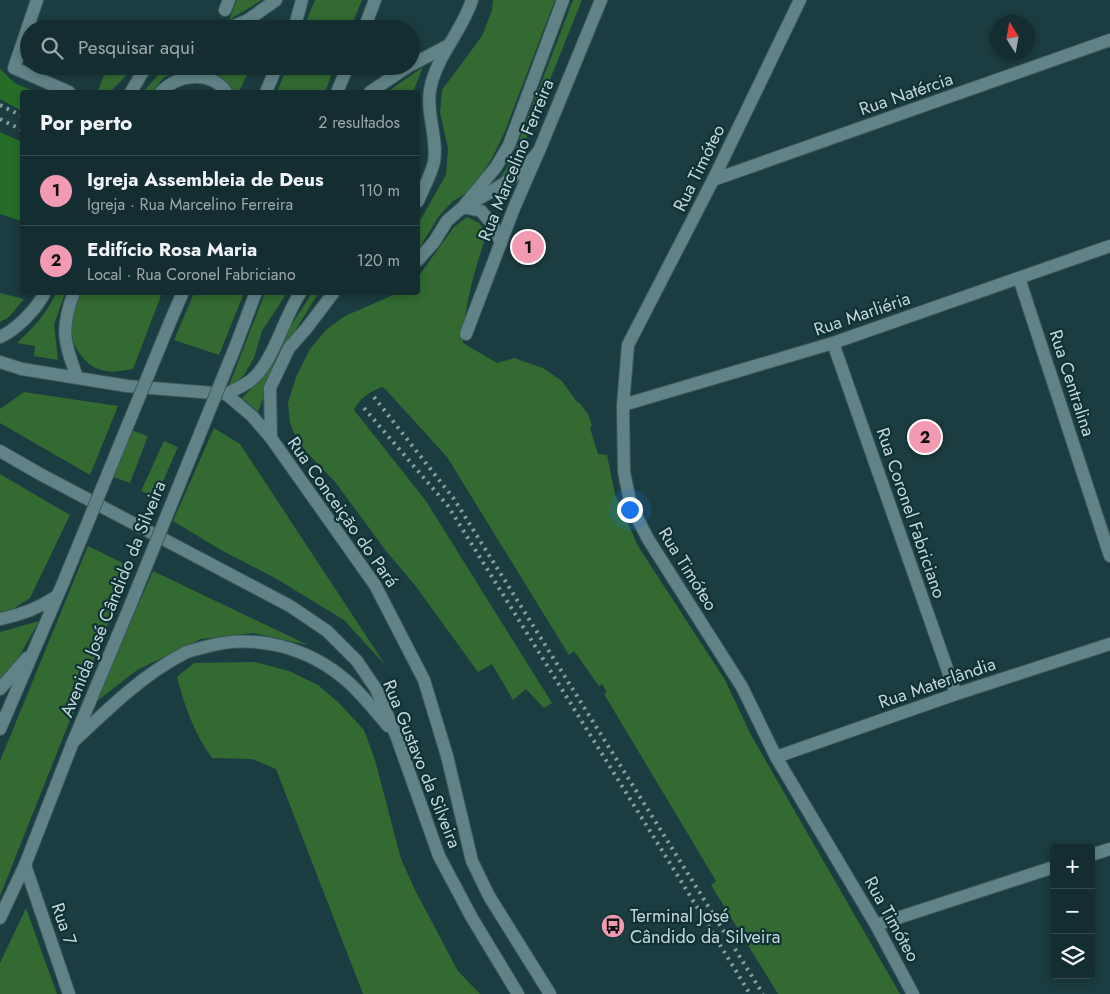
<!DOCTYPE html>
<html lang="pt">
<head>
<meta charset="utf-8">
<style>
  :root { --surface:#142d30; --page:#21393c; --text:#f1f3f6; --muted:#9da8ab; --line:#33494c; --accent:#f19ab2 }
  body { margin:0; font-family:Jost,sans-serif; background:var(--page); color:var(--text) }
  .controls { position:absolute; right:15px; bottom:15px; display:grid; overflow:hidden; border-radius:5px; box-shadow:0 2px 8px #0003 }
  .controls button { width:45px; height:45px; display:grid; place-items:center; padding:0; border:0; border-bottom:1px solid var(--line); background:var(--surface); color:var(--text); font:25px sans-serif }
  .compass { position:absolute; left:990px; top:15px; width:45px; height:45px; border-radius:50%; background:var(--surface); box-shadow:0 2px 8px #0003; rotate:349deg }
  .you { position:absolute; left:629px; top:509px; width:18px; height:18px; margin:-12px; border:4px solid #fff; border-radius:50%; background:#1a73e8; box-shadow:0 0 0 8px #1a73e833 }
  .badge { display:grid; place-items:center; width:32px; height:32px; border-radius:50%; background:var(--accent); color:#111; font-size:16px; font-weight:700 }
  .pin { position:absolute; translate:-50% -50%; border:2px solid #fff; box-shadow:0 1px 5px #0006 }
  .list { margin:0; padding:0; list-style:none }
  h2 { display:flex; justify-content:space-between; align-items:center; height:65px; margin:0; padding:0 20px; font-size:21px }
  h2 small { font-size:16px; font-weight:400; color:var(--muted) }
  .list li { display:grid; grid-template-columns:32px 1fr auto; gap:15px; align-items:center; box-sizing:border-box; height:70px; padding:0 20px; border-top:1px solid var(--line) }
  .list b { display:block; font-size:19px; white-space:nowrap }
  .list p { margin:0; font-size:16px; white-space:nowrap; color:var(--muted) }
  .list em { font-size:16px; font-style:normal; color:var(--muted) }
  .icon { flex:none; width:28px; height:28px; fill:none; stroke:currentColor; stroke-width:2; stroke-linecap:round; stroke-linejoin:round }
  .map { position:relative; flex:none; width:1110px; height:994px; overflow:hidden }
  .search { position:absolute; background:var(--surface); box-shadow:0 2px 8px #0003; left:20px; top:20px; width:400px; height:55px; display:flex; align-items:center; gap:12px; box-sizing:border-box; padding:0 18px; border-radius:28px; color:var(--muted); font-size:19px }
  .panel { position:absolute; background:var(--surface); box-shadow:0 2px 8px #0003; left:20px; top:90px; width:400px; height:205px; border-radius:5px }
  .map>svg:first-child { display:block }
  .green { fill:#326a32 }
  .forest { fill:#266e27 }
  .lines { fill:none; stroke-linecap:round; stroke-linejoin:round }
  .minor-casing { stroke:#3c595c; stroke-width:14 }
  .tertiary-casing { stroke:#3c595c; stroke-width:14 }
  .secondary-casing { stroke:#3c595c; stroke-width:14 }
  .minor { stroke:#618388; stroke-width:12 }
  .tertiary { stroke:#618388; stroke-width:12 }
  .secondary { stroke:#618388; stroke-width:12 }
  .rail { stroke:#859da0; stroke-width:4; stroke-dasharray:2.5 5; stroke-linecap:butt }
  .secondary-bridge-casing { stroke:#3c595c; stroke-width:14; stroke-linecap:butt }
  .secondary-bridge { stroke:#618388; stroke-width:12 }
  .labels { text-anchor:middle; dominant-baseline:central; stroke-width:4.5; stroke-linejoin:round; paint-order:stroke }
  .street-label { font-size:18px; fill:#c4d6d9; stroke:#103236 }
  .poi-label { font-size:18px; fill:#c4d6d9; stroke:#103236; text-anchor:start }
</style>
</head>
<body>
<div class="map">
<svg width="1110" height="994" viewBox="0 0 1110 994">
  <rect width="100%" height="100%" fill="#1b3c40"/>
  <path class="green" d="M237 0H262L229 20Z
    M315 0H362L350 29H303Z
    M493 0H555L503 136 492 158 482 174 468 192 452 202 439 216 418 250V224L446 175 448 148 440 113 442 90 482 36 492 10Z
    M573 0H582L516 164 503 179 500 178 511 161Z
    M108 66H136L110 92 98 90Z
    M183 66H251L239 92H235C221 71 200 66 177 74 173 75 168 75 165 77 160 80 156 88 153 92H143L159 74Z
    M287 66H335L325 92H277Z
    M423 67 413 92H387Z
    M467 217 479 223 487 233C475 269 464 305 463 343L497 363 514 358 543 368 562 381 577 402 580 403 589 416 592 426 590 428 598 454 607 455 615 494 638 546 725 680 751 735 900 994H778L711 885 716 881 604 694 607 692 602 684 599 686 574 651 569 655 447 457 387 391 382 387C368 393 361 397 354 410L426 501 552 703 544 708 526 689 513 700 492 664 478 672 414 584 386 551 336 483 298 443 290 423 288 403 296 377 310 349 327 329 345 316 398 293 418 292V277L454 227Z
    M0 293 24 299 9 317 0 322Z
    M56 293H65L54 325 58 360 34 356 35 346 17 343C33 328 47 313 56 293Z
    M80 293H162L133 369C125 370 114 373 106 371 95 369 87 364 81 355 65 336 73 314 80 293Z
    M194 293H244L219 355 174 340Z
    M265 293H287L262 331 254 358 244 375 228 388Z
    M312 293H319C293 331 274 368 258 412L242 398 267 373 290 327Z
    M24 392 118 406 90 475 0 423V409Z
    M214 428 240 444 386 666 344 620 275 578 221 550 173 521Z
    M131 430 148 436 130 483 113 477Z
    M164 441 178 447 156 497 141 491Z
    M0 474 70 515 30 598 13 609 0 612Z
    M88 546 131 567 0 896V761Z
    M153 571 308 645 253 633 201 639 137 670 96 702Z
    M39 621 14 666 0 683V632Z
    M255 662 289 671 318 685 338 702 364 730 375 760 401 859 416 892 458 971 480 994H363L276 769 252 759 212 758C195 735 184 705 177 677L194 663Z
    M26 908 57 994H0V963Z"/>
  <path class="forest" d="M0 69 16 84 36 92H22V111L0 99Z
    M0 132 22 142V221L0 214Z"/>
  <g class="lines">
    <g class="minor-casing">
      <path id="minor" d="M37 0 14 68 69 92
        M800 0 713 180 628 345 623 405 624 472 631 506 648 539 742 687 776 757 876 925 913 994
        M225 10 229 0
        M713 180 1110 40
        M1019 278 1110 556
        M466 334 514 208 538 153
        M833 343 956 694
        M623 405 833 343 1110 246
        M776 757 956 694 1110 644
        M1091 855 1110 849
        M25 865 69 994
        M876 925 1054 867"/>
    </g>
    <g class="tertiary-casing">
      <path id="tertiary" d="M539 151 601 0"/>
    </g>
    <g class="secondary-casing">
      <path id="secondary" d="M227 29 248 20 276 0
        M294 29 302 0
        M364 29 375 0
        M411 65 447 46
        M131 92 142 73 149 66
        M161 92C178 74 211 70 226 92
        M266 92 277 66
        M337 92 348 66
        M370 92 409 66
        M418 201C423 189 431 175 434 162 438 138 426 114 430 90 436 56 462 32 472 0
        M469 204C497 189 519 176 539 151
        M463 207 481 211 493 225 501 243
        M418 260 434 242 447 221 463 207 496 167 509 145 563 0
        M74 292C60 329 64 342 77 377
        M170 322 183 292
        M0 337C16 330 37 309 45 292
        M236 345 256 292
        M0 362 22 369 127 386 226 394 252 416 271 438 375 585 424 680 447 756 472 861 489 896 550 994
        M226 394C234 390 243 386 250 381 274 363 283 317 301 292
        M271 438 270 388 289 348 306 329 334 292
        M0 451 40 474 290 606 327 631 357 661 376 689 396 735 439 856 472 918 518 994
        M0 619C22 615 39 608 57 596
        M0 689 27 658
        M0 729 63 583
        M73 742C107 710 141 676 183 654 189 650 198 649 205 647 255 633 308 647 347 681 362 694 375 711 388 726
        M0 918 25 865 73 742 130 606"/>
    </g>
    <use href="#minor" class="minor"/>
    <use href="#tertiary" class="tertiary"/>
    <use href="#secondary" class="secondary"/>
    <path class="rail" d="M0 105 22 116
      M0 119 22 130
      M374 397 454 499 763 994
      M364 408 448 506 681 881 750 994"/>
    <g class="secondary-bridge-casing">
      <path id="secondary-bridge" d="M63 583 170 322
        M130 606 236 345"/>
    </g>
    <use href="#secondary-bridge" class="secondary-bridge"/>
  </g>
  <defs>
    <g id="bus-disc" transform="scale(1.25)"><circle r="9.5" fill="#f19ab2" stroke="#103236"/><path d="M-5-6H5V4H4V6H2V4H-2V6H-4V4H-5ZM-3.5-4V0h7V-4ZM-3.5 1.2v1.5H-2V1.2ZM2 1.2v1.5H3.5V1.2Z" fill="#111"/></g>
  </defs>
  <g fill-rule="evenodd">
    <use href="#bus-disc" x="613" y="926"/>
  </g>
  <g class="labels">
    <g class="street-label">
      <text transform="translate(906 94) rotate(-19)">Rua Natércia</text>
      <text transform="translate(516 160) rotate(-68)">Rua Marcelino Ferreira</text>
      <text transform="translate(699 168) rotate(-64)">Rua Timóteo</text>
      <text transform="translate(862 314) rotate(-19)">Rua Marliéria</text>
      <text transform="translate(1072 383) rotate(72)">Rua Centralina</text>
      <text transform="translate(343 512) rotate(55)">Rua Conceição do Pará</text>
      <text transform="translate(911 513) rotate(71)">Rua Coronel Fabriciano</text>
      <text transform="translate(688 569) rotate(58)">Rua Timóteo</text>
      <text transform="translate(113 599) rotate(-68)">Avenida José Cândido da Silveira</text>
      <text transform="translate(937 683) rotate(-19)">Rua Materlândia</text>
      <text transform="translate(422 764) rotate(68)">Rua Gustavo da Silveira</text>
      <text transform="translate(892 919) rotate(61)">Rua Timóteo</text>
      <text transform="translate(64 924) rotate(71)">Rua 7</text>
    </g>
    <g class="poi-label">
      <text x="630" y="916">Terminal José<tspan x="630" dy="21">Cândido da Silveira</tspan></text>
    </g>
  </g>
</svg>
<div class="controls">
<button>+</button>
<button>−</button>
<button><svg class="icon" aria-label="layers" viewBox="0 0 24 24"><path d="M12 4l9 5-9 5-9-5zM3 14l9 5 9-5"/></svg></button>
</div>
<svg class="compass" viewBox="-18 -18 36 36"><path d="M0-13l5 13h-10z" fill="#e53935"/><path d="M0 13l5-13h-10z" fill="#9da8ab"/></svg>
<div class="you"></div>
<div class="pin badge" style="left:528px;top:247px">1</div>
<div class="pin badge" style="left:925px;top:437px">2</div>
<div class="search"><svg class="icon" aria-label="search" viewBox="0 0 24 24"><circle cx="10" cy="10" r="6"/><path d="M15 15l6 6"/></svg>Pesquisar aqui</div>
<section class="panel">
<h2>Por perto<small>2 resultados</small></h2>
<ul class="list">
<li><span class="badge">1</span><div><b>Igreja Assembleia de Deus</b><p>Igreja · Rua Marcelino Ferreira</p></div><em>110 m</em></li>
<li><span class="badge">2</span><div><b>Edifício Rosa Maria</b><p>Local · Rua Coronel Fabriciano</p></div><em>120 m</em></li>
</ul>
</section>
</div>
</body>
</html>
